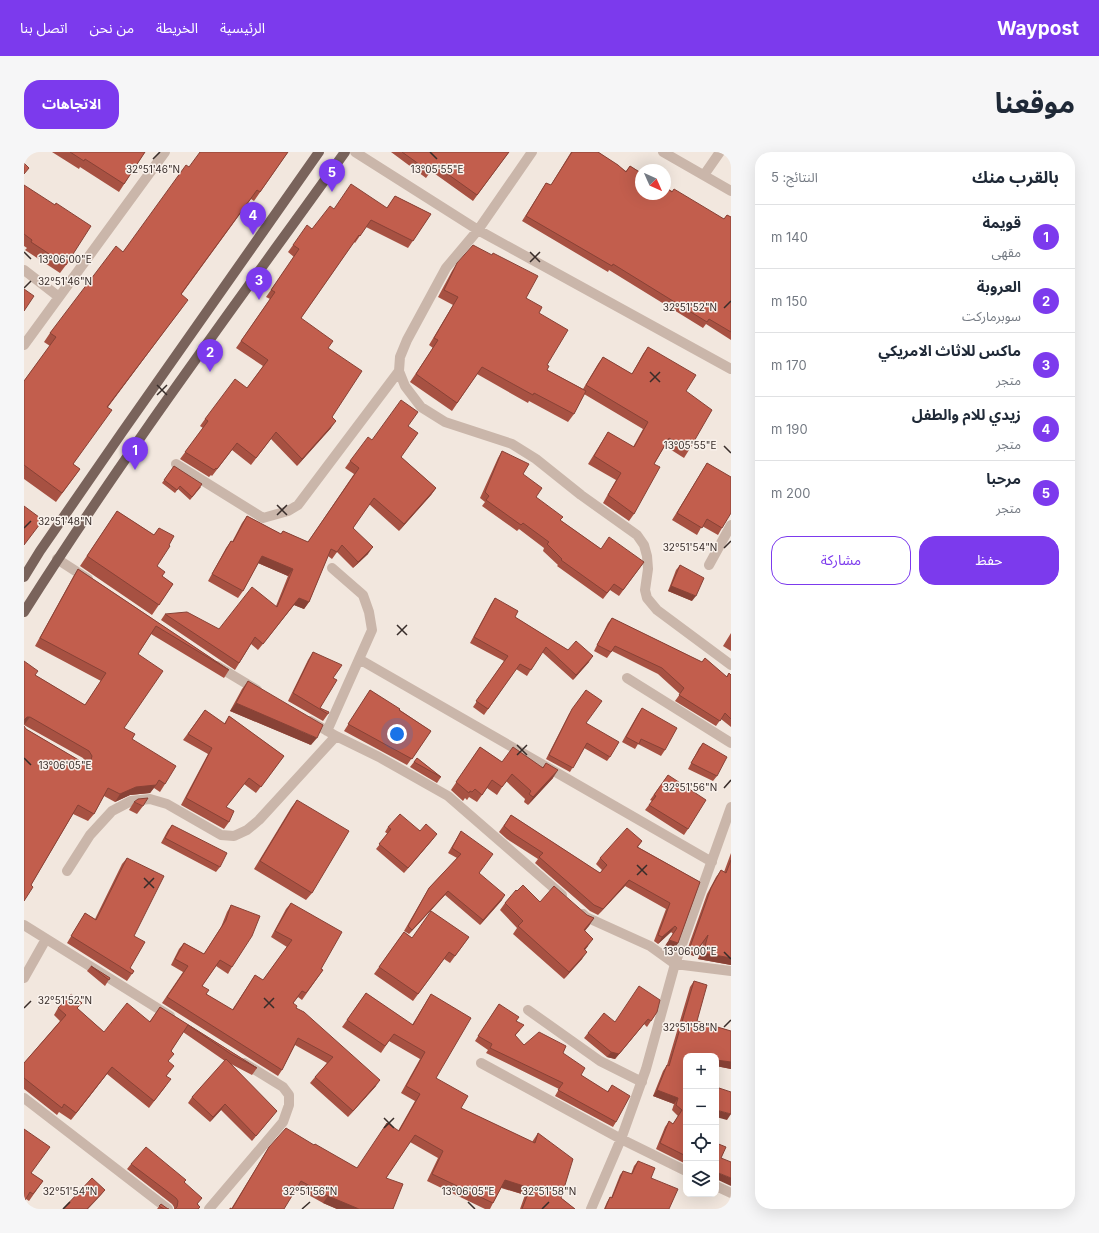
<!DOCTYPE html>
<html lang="ar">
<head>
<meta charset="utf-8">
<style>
  :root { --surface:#fff; --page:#f6f6f7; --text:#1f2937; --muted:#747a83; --line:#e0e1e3; --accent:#7c3aed }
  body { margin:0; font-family:Inter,"Noto Sans Arabic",sans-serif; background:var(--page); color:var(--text); direction:rtl }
  .controls { position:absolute; right:12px; bottom:12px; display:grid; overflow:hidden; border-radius:8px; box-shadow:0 4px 16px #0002 }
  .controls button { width:36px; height:36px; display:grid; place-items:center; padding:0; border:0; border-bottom:1px solid var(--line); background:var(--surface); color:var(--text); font:20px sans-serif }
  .compass { position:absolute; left:611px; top:12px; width:36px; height:36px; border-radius:50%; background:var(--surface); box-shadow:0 4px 16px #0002; rotate:135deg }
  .you { position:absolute; left:373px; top:582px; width:14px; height:14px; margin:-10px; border:3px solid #fff; border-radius:50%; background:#1a73e8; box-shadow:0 0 0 6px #1a73e833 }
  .badge { display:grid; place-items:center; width:26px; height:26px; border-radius:50%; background:var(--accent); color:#fff; font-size:13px; font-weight:700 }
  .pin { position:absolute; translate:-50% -33px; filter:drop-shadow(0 1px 2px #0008) }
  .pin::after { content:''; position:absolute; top:21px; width:14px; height:12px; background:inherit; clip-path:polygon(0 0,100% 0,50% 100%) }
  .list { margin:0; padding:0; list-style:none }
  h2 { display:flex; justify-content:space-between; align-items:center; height:52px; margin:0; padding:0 16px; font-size:17px }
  h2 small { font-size:13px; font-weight:400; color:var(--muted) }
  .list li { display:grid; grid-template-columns:26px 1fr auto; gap:12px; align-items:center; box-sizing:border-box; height:64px; padding:0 16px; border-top:1px solid var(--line) }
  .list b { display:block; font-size:15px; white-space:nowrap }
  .list p { margin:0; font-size:13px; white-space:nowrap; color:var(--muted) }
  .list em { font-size:13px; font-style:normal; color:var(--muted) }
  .actions { display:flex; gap:8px; padding:12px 16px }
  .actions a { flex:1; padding:9px 0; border:1px solid var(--accent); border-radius:16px; text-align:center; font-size:14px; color:var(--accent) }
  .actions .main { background:var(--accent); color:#fff }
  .icon { flex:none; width:22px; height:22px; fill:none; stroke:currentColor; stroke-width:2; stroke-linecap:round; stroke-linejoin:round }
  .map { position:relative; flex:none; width:707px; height:1057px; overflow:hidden; direction:ltr; border-radius:16px }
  header { display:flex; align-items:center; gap:24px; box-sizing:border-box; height:56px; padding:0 20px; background:var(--accent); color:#fff }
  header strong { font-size:19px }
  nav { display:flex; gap:22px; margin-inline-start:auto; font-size:14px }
  .intro { display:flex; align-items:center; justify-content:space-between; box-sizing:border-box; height:96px; padding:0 24px }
  h1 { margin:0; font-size:28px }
  .button { padding:10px 18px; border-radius:16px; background:var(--accent); color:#fff; font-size:14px; font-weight:700 }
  main { display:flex; gap:24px; padding:0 24px }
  aside { flex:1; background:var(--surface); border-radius:16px; box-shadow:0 4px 16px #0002 }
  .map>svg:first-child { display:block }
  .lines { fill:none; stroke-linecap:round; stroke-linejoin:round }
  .minor { stroke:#cab6aa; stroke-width:10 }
  .major { stroke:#79635b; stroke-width:10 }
  .wall { fill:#a75142 }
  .shaded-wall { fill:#884236 }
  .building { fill:#c25e4d; stroke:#884236 }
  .ticks { fill:none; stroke:#382d2a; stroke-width:1.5 }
  .ticks-label { font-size:10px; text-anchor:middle; fill:#382d2a; stroke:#f9f1eb; stroke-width:3; stroke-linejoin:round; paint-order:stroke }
</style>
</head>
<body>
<header>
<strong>Waypost</strong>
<nav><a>الرئيسية</a><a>الخريطة</a><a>من نحن</a><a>اتصل بنا</a></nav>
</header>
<div class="intro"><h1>موقعنا</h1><a class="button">الاتجاهات</a></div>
<main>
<aside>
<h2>بالقرب منك<small>النتائج: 5</small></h2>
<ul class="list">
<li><span class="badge">1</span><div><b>قويمة</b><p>مقهى</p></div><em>140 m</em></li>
<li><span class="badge">2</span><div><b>العروبة</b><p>سوبرماركت</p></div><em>150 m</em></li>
<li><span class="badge">3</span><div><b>ماكس للاثاث الامريكي</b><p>متجر</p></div><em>170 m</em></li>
<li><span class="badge">4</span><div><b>زيدي للام والطفل</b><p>متجر</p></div><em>190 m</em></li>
<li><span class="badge">5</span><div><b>مرحبا</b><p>متجر</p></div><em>200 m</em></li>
</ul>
<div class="actions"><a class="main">حفظ</a><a>مشاركة</a></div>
</aside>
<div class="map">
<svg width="707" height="1057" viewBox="0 0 707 1057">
  <rect width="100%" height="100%" fill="#f2e7de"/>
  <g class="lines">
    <path class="minor" d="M331 0 454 78 707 217
      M508 0 454 78 422 116 383 188 376 205 375 219 381 234 397 255 421 270 488 292 512 307 557 343 613 383 620 393 623 404 624 417 621 438 623 446 633 458 707 513
      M639 0 707 39
      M680 23 696 0
      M0 118 35 145
      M0 193 141 0
      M152 312 239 366 264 359 274 353 375 219
      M33 407 64 427
      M685 413 707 373
      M335 507 688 710
      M193 514 233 538
      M603 526 707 591
      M286 569 312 584 355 605 424 644 538 743
      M303 579 348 478 345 460 339 443 308 416
      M43 719 66 683 88 659 107 649 126 647 143 652 197 683 210 684 223 678 235 668 312 584
      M559 762 562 765 626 794 651 812 707 819
      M0 773 146 864
      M0 826 22 787
      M504 858 576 909 618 930
      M457 911 597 987 662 1019
      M0 946 144 1057
      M692 1034 707 1041
      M185 1057 259 970 265 953V943L259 935 220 911
      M567 1057 597 987 622 917 651 812 707 655"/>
    <path class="major" d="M0 425 16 399 99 279 295 0
      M0 460C100 302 212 152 321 0"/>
  </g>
  <path class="wall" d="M28 0H121L95 40 56 15 55 17Z
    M264 0 230 49 227 47 157 143V157L84 255 49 312 56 317 32 350 0 327V229L26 194 20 190 26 181 99 100 165 15Z
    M367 0H485L449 49 407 19 402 26Z
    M547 0H574L602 19 606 14 648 39 700 67 703 63 707 65V188L682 172 679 176 585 118 584 120 498 69 522 31 527 33Z
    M0 33 42 113 36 121 1 98 3 96 0 94Z
    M371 44 407 62 384 96 342 75 331 91 330 90 277 166 304 196 308 265 307 276 273 314 247 287 227 313 208 298 188 324 187 323 185 325 156 307 179 276 176 274 181 267 223 236 239 214 212 196 246 147 242 145 270 105 264 100 269 93 288 77 310 57 363 56Z
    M433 111 502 146 515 161 523 213V218L559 237 574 212 579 205 608 222 619 202 624 195 662 239 665 298 660 306 641 294 630 312 610 362 605 369 579 351 592 328 564 312 584 280 609 295 619 277 560 242 550 262 544 270 505 249 504 251 453 222 428 259 386 230 409 196 405 193 429 153 414 145 428 119Z
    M384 274 377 305 412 336 407 343 375 379 345 352 329 376 344 402 329 416 313 400 308 407 304 404 285 450 280 457 270 453 234 498 227 492 211 518 137 468 141 462 195 477 252 454 264 424 234 411 219 439 214 446 184 429 202 396 207 389 208 390 218 371 223 364 257 382 259 379 284 390 330 322 321 316 326 309 348 288Z
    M478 299 499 322 512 345 536 368 577 397 620 410 595 444 586 438 579 447 533 414 534 413 519 399 520 396 495 377 493 379 458 354 461 350 456 346 474 306Z
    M683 311 698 376 694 383 678 374 673 383 648 368Z
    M150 314 177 335 166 348 154 337 151 341 138 331Z
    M93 359 130 383 135 376 133 414 138 424 149 432 128 463 56 414Z
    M656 413 668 449 644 439 652 418Z
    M54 417 205 518 200 526 127 482 114 502 100 576 141 632 136 640 130 636 126 641 106 643 91 650 80 644 70 662 64 669 49 662 7 733 2 577 58 610 62 611 59 606 0 573 11 523 61 553 77 529 11 494 49 425Z
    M471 446 491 465 544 498 565 510 549 528 518 500 503 524 492 517 460 563 449 555 480 509 446 491 467 452Z
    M588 466 678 510 681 506 702 525 705 521 707 523V575L697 567 692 574 651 549 656 542 634 522 588 499 583 506 570 499 584 471Z
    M707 481V499L699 494Z
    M289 500 309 526 296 556 304 562 299 569 264 549 284 508Z
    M224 529 287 593 206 559 218 537Z
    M346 538 407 579 383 613 320 579Z
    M562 538V571L586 605 583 609 560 596 546 620 522 607 545 562Z
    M618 556 641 598 637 604 614 592 611 597 598 590 614 562Z
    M181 558 200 572 205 564 260 604 232 641 220 632 202 655 205 670 200 677 157 653 184 602 159 588Z
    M679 591 693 624 689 629 664 617 675 596Z
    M456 595 478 610 519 615 522 611 529 626 504 653 500 650 501 647 482 629 473 643 463 636 453 650 445 645 443 648 441 646 439 649 427 638Z
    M393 606 417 625 413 631 386 615Z
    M644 623 664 677 660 683 621 658 628 649 626 648Z
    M273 648 288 741 282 748 230 717 267 656Z
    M110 650 119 654 113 662 105 658Z
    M487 663 576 721 578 718 572 712 576 706 618 689 614 695 676 730 654 791 650 797 641 794 649 782 647 780 634 792 630 789 642 757 601 734 574 763 566 759 511 711 514 707 483 687 475 680Z
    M148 673 196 715 192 720 137 691 144 678Z
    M364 675 396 679 410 686 380 721 352 697 364 682 361 680Z
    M437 679 455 721 478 748 456 773 421 743 385 782 380 779 402 741 405 736 433 706 424 701Z
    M707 701V813L674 807 679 791 670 804 662 801 683 742 692 725 697 718 700 720Z
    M103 706 110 784 106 816 110 819 103 829 43 791 61 761 71 767 98 712Z
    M493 739 516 750 563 763 570 766 561 779 564 794 561 798 558 807 540 827 489 782 493 776 476 758 481 751Z
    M267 751 297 817 299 818 278 848 274 845 269 851 272 856 352 934 324 965 286 931 291 925 303 911 271 893 258 918 254 924 138 851 159 820 147 813 155 797 160 791 180 802 197 775 203 760 207 753 208 815 204 822 192 814 178 834 182 842 208 858 231 823 239 828 263 795 247 785 262 757Z
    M380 780 388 786 445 785 426 811 420 807 389 849 350 822Z
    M67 814 86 826 81 834 63 819Z
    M670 829 673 869 707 879V917L692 914V904H662V1012L632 997 641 975 645 969 649 972 654 964 648 958 650 952 629 944 639 919 643 913 666 835Z
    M342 841 388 873 407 842 412 926 437 956 508 990 514 981 537 1046 551 1057H496L501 1043 477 1036 469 1051 466 1057H461L403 1029 414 1006 386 990 362 1026 369 1057H313L299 1051 272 1036 207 1057 245 995 290 993 333 1016 374 979 391 949 377 941 396 907 365 889 357 901 318 875Z
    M475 852 492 869 496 878 491 884 500 893 539 901 557 923 583 940 588 933 592 970 589 975 531 944 535 937 462 901 464 898 451 889Z
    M136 855 233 916 228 923 207 912 249 964 228 989 197 958 186 970 164 951 168 945 201 909 159 880 147 899 144 910 142 934 125 956 83 922 47 968 35 960 33 963 0 937V911L36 869 30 863 34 856 54 857 80 880 126 869Z
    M633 860 623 875 620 872 591 907 583 905 560 886 564 881 591 870Z
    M614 1009 627 1026 645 1057H580L583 1050 586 1045 587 1046 596 1023 599 1019 607 1022 610 1014Z
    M107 1012 160 1030 174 1052 176 1055 175 1057H150V1055L148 1052 103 1017Z
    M7 1021 19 1029 5 1049 2 1047Z
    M707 1047V1057H703Z
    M137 1052 144 1057H145H133Z"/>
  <path class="shaded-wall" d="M164 148 157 157 77 264 83 255Z
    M312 269 307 276 273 314 278 307Z
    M412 336 407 343 375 379 380 372Z
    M349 395 344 402 329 416 334 410Z
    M238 404 269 417 264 424 234 411Z
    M647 434 672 444 668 449 644 439Z
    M275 446 285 450 280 457 270 453 234 498Z
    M569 504 565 510 549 528 552 523Z
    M212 551 293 586 287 593 206 559Z
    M3 565H6L0 573V568Z
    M534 618 529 626 504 653 509 645Z
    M132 633 126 641 106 643 91 650 96 642 112 635Z
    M413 682 410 686 380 721 384 716Z
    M605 728 601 734 574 763 579 757Z
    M424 739 421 743 385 782 388 778Z
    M481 743 478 748 456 773 459 768Z
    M570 766 565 774 555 785 560 778Z
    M651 774 647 780 634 792 638 785Z
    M569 787 564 794 555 805 560 797Z
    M645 788 654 791 650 797 641 794Z
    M666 795 674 797 670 804 662 801Z
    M563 800 558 807 540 827 545 820Z
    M679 801 707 806V813L674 807Z
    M624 867 591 907 583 905 587 900Z
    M692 908 707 910V917L692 914Z
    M88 915 83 922 47 968 52 961Z
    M356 928 352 934 324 965 329 959Z
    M633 938 654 946 650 952 629 944Z
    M201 952 197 958 186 970 189 965Z
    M692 958 707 962 703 968 692 965Z
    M692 1020 707 1026V1034L692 1027Z
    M481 1028 506 1036 501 1043 476 1035Z
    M81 1038 77 1043 64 1057H63Z
    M304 1044 335 1057H313L299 1051Z"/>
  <path class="building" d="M46 0H121L100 32 61 7 60 9Z
    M176 0H264L236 40 233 38 157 142 164 148 83 255 88 258 49 312 56 317 38 341 0 313V229L32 185 26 181 92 94 99 100 162 13 165 15Z
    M378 0H485L453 43 411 13 406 20Z
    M548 0H574L594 13 602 20 606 14 617 21V42H641V35L648 40 650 37 700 67 703 63 707 65V180L685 167 683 170 589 112 588 114 502 64 522 31 527 33Z
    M0 11 5 16 0 22Z
    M327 32 363 56 371 44 407 62 389 89 347 68 336 84 335 83 277 166 309 189 304 196 338 219 308 265 312 269 278 307 252 280 232 306 213 291 193 317 192 316 190 318 161 300 184 269 181 267 211 227 223 236 244 208 217 189 251 140 247 138 275 97 269 93 283 73 288 77 306 54 310 57Z
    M0 33 31 53 32 51 67 74 42 113 7 90 8 88 0 82Z
    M449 93 468 103 469 101 514 124 502 146 518 155 515 161 544 178 523 213 525 214 523 218 562 239 550 262 510 241 509 243 458 215 433 251 392 222 414 188 410 186 434 145 420 138 433 111Z
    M0 137 10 144 0 159Z
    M624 195 672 223 662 239 688 258 665 298 645 286 630 312 636 315 610 362 584 343 597 321 570 304 584 280 610 295 624 270 562 233 579 205 608 222Z
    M377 248 394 260 384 274 394 281 377 305 412 336 380 372 350 346 329 376 349 395 334 410 318 393 313 400 307 397 285 450 275 446 239 492 231 485 215 511 141 462 163 460 195 477 228 435 253 455 269 417 238 404 219 439 188 422 207 389 209 390 223 364 257 382 259 379 284 390 335 316 326 309 344 285 348 288Z
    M478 299 505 312 499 322 518 336 512 345 539 365 536 368 577 397 585 385 620 410 599 438 590 432 583 441 537 408 538 407 523 392 525 390 499 371 497 373 462 348 465 344 461 340Z
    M683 311 707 325V361L698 376 683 367 678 376 653 361Z
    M150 314 178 332 168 345 156 334 153 338 140 328Z
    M0 354 19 368 0 393Z
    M93 359 130 383 135 376 150 384 145 393 146 394 133 414 141 420 138 424 149 432 135 453 63 404Z
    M656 413 680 426 672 444 647 434Z
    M54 417 205 518 132 474 114 502 139 519 100 576 111 582 108 587 152 614 141 632 135 628 132 633 112 635 96 642 84 636 70 662 54 653 7 733 9 735 0 749V574L2 577 58 610 62 611 67 608 68 604 65 599 6 565H3L0 568V509L14 519 11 523 61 553 82 521 16 486Z
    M471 446 494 459 491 465 544 498 552 489 569 504 552 523 522 495 507 518 496 512 464 557 452 549 484 504 450 485Z
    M588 466 678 510 681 506 703 525 705 521 707 523V567L701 561 696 569 655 543 660 536 638 516 591 494 587 500 573 493Z
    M289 500 318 513 309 526 313 528 296 556 305 560 304 562 269 541Z
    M224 529 299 573 293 586 212 551Z
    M346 538 376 557 375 558 407 579 388 607 324 572Z
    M562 538 578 549 562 571 595 590 586 605 563 591 549 616 525 603 548 557Z
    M618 556 653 576 641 598 617 587 615 592 602 585Z
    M181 558 201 572 205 564 260 604 237 635 225 626 202 655 210 659 205 670 162 646 188 596 164 582Z
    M679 591 703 605 693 624 667 611Z
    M456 595 478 610 489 595 519 616 522 611 534 618 509 645 505 642 507 639 488 622 478 635 468 628 458 643 451 637 448 640 446 639 445 641 432 630Z
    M393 606 417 625 390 610Z
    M644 623 682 648 664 677 625 653 632 644 630 643Z
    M124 646 119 654 110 650 114 647Z
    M273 648 325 679 288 741 236 709Z
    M376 662 396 679 402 672 413 682 384 716 355 692 367 677 364 675Z
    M487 663 576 721 583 713 576 706 603 676 618 689 613 695 676 730 654 791 645 788 653 776 651 774 638 785 634 783 646 751 605 728 579 757 570 753 515 705 519 701 488 681 480 674Z
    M148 673 203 701 196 715 141 686Z
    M437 679 469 702 455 721 481 743 459 768 424 739 388 778 384 774 405 736 437 702 428 696Z
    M103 706 140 724 110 784 121 790 106 816 110 819 108 822 47 784 61 761 72 768Z
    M707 708V806L679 801 684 783 674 797 666 795 687 736 697 718 702 721Z
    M499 733 516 750 530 734 563 763 570 766 560 778 569 787 560 797 563 800 545 820 494 774 499 769 481 751 492 738 493 739Z
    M267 751 318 780 297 817 299 818 282 841 278 839 269 851 273 854 272 856 280 860 356 928 329 959 291 925 309 905 274 886 258 918 143 845 164 814 151 807 160 791 180 802 202 768 207 753 236 764 228 784 208 815 196 808 178 834 185 838 182 842 209 858 231 823 239 828 268 788 251 779Z
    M407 759 445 785 431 804 425 800 394 842 355 815 380 780 388 786Z
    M67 814 86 826 85 828Z
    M670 829 683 833 673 869 707 879V910L692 908V904H662V1004L636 991 645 969 649 972 658 958 652 953 654 946 633 938 643 913 645 914Z
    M615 834 636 848 633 860 627 869 624 867 595 902 587 900 564 881 580 861 591 870Z
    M342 841 389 873 407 842 447 866 412 926 444 944 437 956 511 991 514 981 549 1007 537 1046 551 1057H498L506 1036 481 1028 469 1051 408 1022 419 999 391 983 362 1026 379 1032 369 1057H335L304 1044 277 1029 260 1057H206V1056L208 1057 245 995 262 976 290 993 291 992 333 1016 363 971 375 979 396 942 382 934 401 900 370 882 361 894 323 868Z
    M47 842 58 851 53 856 80 880 103 851 126 870 136 855 233 916 207 902 164 873 147 899 150 902 144 909 150 914 142 924 147 927 130 949 88 915 52 961 40 952 38 956 0 926V911L42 863 34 856Z
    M475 852 495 865 492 869 500 873 491 883 500 893 515 880 542 894 539 901 561 916 557 923 584 940 588 933 606 944 592 970 534 938 539 931 466 896 468 892 454 884Z
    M202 907 253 959 232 984 201 952 189 965 168 945Z
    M692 935 707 940V962L692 958Z
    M0 977 26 995 7 1021 19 1029 9 1042 6 1040 0 1050Z
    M692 991 702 995 697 1006 707 1010V1026L692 1020Z
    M122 995 162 1028 160 1030 178 1046 173 1052 176 1055 174 1057H151L153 1055 154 1049 152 1046 107 1012Z
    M614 1009 631 1016 627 1026 654 1037 645 1057H581L586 1045 588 1046 599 1019 608 1022Z
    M68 1026 81 1038 63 1057H39Z
    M707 1051V1057H705Z
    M137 1052 144 1057H145H140L135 1054Z"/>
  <path class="ticks" d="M406 0 413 7M129 7 136 0M0 100 7 107M506 100 516 110M506 110 516 100M0 136 7 129M700 156 707 149M626 220 636 230M626 230 636 220M133 233 143 243M133 243 143 233M700 294 707 301M253 353 263 363M253 363 263 353M0 376 7 369M700 396 707 389M373 473 383 483M373 483 383 473M493 593 503 603M493 603 503 593M0 606 7 613M700 636 707 628M613 713 623 723M613 723 623 713M120 726 130 736M120 736 130 726M700 800 707 807M240 846 250 856M0 856 7 849M240 856 250 846M700 875 707 868M360 966 370 976M360 976 370 966M444 1050 451 1057M39 1057 46 1050M278 1057 286 1050M518 1057 525 1050"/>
  <g class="ticks-label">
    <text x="129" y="21">32°51'46"N</text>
    <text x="413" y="21">13°05'55"E</text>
    <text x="41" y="111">13°06'00"E</text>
    <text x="41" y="133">32°51'46"N</text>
    <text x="666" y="159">32°51'52"N</text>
    <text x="666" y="297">13°05'55"E</text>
    <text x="41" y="373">32°51'48"N</text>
    <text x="666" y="399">32°51'54"N</text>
    <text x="41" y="617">13°06'05"E</text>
    <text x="666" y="639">32°51'56"N</text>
    <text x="666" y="803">13°06'00"E</text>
    <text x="41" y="852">32°51'52"N</text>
    <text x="666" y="879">32°51'58"N</text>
    <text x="46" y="1043">32°51'54"N</text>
    <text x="286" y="1043">32°51'56"N</text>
    <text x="444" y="1043">13°06'05"E</text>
    <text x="525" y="1043">32°51'58"N</text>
  </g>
</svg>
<div class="controls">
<button>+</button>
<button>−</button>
<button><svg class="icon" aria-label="locate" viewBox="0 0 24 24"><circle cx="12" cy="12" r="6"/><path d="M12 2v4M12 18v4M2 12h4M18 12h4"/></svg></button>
<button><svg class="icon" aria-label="layers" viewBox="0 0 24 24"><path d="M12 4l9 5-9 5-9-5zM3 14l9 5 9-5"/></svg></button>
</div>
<svg class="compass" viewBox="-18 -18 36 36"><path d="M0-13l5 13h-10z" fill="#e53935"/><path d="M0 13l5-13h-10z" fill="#747a83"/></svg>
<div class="you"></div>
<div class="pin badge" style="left:111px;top:318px">1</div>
<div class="pin badge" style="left:186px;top:220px">2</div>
<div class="pin badge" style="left:235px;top:148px">3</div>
<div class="pin badge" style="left:229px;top:83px">4</div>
<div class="pin badge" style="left:308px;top:40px">5</div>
</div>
</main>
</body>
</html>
